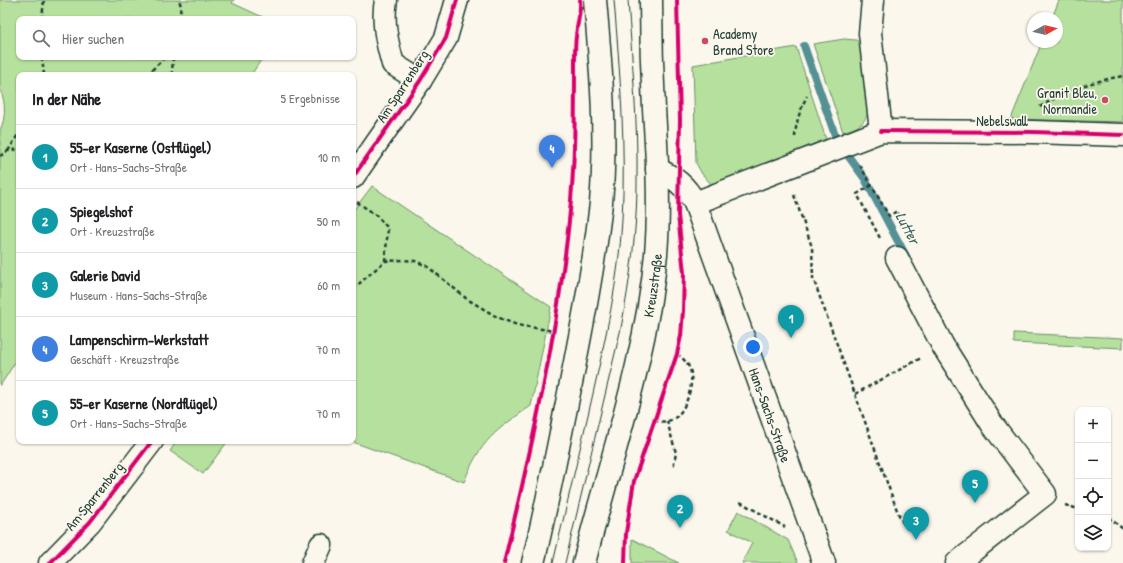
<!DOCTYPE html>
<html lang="de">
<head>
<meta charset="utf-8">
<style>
  :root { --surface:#fff; --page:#f2f2f2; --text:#202124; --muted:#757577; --line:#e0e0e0; --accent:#d1495b }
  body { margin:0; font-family:"Patrick Hand",sans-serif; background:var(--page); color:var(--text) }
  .controls { position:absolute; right:12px; bottom:12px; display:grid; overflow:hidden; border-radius:8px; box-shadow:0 1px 3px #0004 }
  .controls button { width:36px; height:36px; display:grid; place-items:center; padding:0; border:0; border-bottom:1px solid var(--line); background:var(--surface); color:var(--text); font:20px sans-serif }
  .compass { position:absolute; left:1027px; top:12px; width:36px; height:36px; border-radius:50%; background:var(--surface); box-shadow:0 1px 3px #0004; rotate:82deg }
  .you { position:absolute; left:753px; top:347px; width:14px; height:14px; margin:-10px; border:3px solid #fff; border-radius:50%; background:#1a73e8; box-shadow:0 0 0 6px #1a73e833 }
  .badge { display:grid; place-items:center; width:26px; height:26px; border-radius:50%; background:var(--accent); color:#fff; font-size:13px; font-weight:700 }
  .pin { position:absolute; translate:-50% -33px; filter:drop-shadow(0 1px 2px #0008) }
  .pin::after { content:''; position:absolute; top:21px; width:14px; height:12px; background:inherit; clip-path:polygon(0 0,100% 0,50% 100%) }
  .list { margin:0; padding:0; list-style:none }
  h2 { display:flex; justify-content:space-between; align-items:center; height:52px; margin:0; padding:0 16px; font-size:17px }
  h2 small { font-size:13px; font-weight:400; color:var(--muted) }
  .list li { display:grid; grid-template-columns:26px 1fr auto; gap:12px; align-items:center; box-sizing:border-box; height:64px; padding:0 16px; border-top:1px solid var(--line) }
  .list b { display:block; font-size:15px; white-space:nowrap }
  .list p { margin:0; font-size:13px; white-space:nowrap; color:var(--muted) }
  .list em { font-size:13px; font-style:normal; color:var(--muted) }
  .icon { flex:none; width:22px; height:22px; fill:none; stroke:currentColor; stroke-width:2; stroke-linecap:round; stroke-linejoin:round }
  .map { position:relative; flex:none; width:1123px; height:563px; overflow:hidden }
  .search { position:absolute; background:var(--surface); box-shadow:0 1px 3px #0004; left:16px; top:16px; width:340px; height:44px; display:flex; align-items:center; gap:10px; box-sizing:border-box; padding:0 14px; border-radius:8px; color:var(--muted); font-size:15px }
  .panel { position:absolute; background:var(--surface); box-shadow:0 1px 3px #0004; left:16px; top:72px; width:340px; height:372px; border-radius:8px }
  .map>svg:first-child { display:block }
  .green { fill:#b6e09d; stroke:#6a8e68 }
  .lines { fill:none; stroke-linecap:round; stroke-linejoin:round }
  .stream { stroke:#549095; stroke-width:8 }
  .minor-casing { stroke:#1f3d34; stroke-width:25 }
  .major-casing { stroke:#1f3d34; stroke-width:25 }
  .path { stroke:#1f3d34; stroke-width:2.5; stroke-dasharray:4 3; stroke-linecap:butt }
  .minor { stroke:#fbf7ec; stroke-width:22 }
  .major { stroke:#fbf7ec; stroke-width:22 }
  .tram { stroke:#1f3d34; stroke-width:1 }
  .cycleway-casing { stroke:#fbf7ec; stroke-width:6 }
  .cycleway { stroke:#d6006c; stroke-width:4 }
  .poi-dot { fill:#d1495b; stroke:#fbf7ec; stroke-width:1.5 }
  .labels { text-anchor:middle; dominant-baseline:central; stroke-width:3.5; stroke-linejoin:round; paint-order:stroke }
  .poi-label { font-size:14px; fill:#1f3d34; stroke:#fbf7ec; text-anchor:start }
  .street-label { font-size:14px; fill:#1f3d34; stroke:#fbf7ec }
  .water-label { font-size:15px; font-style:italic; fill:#35605c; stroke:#fbf7ec }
</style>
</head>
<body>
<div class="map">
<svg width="1123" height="563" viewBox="0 0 1123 563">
  <rect width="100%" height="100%" fill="#fbf7ec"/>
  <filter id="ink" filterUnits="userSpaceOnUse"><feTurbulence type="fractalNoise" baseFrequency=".025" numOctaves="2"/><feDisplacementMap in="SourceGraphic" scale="8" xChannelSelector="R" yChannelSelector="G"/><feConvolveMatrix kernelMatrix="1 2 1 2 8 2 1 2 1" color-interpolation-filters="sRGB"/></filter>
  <g filter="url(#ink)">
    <path class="green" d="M0 0H234L232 3 267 19H19V57H263L251 75H19V356L0 386V130C6 118 6 102 0 90Z
      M1059 0H1123V122L1011 119 1042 42H1057V18H1052Z
      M844 39 856 40 861 44 868 114C862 126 856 128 843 132L813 44Z
      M796 47 826 139 713 186 702 174 696 163 693 65Z
      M372 186 551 307 531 406C496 430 480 441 464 482L350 441H353V211Z
      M1014 333 1123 338V348L1014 343Z
      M177 441H228L203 474 170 451Z
      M738 511 788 540 798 563H742L752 543 728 530Z
      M632 539 679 563H632Z"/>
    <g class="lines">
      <path class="stream" d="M804 46 835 135
        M849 157 865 179 907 258"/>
      <g class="minor-casing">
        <g id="minor">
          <path d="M386 0C382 22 387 43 393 64L420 81"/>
          <path d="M873 0 870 33 881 131"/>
          <path id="s1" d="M657 169C675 178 685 185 695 203L824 563"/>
          <path d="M353 177 420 81 446 38 457 0"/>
          <path d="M695 203 881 131 1033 132 1123 135"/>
          <path d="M897 258 943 346 992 424 1045 494 957 563"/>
          <path d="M50 563 90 522 152 441"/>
          <path d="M313 563 321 545"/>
        </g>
      </g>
      <g class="major-casing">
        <g id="major">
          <path d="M533 563C547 505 558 447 570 388 582 327 594 265 601 203 607 135 601 67 595 0"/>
          <path id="s2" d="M584 563C610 460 646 360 656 254 660 206 657 157 654 109 652 73 651 36 651 0"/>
        </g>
      </g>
      <path class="path" d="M42 19 44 0
        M179 19 181 6 179 0
        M42 57 44 75
        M147 75 165 57
        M172 75 173 57
        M1040 107C1069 89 1090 82 1123 76
        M795 137C796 122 800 110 807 96
        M8 151 19 133
        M0 156 8 151 19 149
        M860 165 889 216 897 211 903 223
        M872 185 857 194 881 240
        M794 195 812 247 813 278 898 513 904 525
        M357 202 376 215 388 228 385 261
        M353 289 385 261 404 260 415 261 427 266 467 299 497 317 517 325 554 331
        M855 394 921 358
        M654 421C661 422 667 422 673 419 685 413 693 387 691 374 690 365 684 359 677 354
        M667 421 676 453 673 468
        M740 502 785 527
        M1065 505 1078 509
        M1108 518 1112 520 1123 529"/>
      <use href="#minor" class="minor"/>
      <use href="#major" class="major"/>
      <path class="tram" d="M553 563C566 508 579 453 592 398 605 340 619 280 622 220 626 147 620 73 614 0
        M565 563 621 328C630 280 637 231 637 183 638 122 632 61 628 0"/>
      <g class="cycleway-casing">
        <path id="cycleway" d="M881 131 1033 132 1123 135
          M353 177 420 81 446 38 457 0
          M50 563 90 522 152 441
          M504 563C531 450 557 336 569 221 575 167 575 114 575 60 575 52 575 44 576 36 577 24 581 13 580 0
          M625 563 626 533 634 481 677 354 681 336 683 311 684 273 678 215 680 120 677 0"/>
      </g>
      <use href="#cycleway" class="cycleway"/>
    </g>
  </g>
  <g class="poi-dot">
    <circle cx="705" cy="41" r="4"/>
    <circle cx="1105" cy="100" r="4"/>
  </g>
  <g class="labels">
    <g class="poi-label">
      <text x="713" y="33">Academy<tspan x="713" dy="16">Brand Store</tspan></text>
      <text x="1097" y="92" text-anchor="end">Granit Bleu,<tspan x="1097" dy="16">Normandie</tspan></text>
    </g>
    <g class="street-label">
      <text transform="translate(402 86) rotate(-57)">Am Sparrenberg</text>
      <text x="1002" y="120">Nebelswall</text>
      <text stroke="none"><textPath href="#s2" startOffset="286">Kreuzstraße</textPath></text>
      <text stroke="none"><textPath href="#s1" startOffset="277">Hans-Sachs-Straße</textPath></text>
      <text transform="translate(94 496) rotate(-51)">Am Sparrenberg</text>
    </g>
    <g class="water-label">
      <text transform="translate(908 228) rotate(62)">Lutter</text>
    </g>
  </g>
</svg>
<div class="controls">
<button>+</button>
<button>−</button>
<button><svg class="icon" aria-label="locate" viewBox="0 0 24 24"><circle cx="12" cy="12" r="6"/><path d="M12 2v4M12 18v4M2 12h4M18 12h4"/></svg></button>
<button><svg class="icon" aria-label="layers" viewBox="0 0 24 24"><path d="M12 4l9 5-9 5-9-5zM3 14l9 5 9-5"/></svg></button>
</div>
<svg class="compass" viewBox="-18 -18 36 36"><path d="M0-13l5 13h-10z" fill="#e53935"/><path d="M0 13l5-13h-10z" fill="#757577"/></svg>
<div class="you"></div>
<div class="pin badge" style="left:791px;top:338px;background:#0f9aa8">1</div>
<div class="pin badge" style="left:680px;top:528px;background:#0f9aa8">2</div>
<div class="pin badge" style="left:916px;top:540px;background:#0f9aa8">3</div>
<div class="pin badge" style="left:552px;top:168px;background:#3f7fe0">4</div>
<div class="pin badge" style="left:975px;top:503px;background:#0f9aa8">5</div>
<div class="search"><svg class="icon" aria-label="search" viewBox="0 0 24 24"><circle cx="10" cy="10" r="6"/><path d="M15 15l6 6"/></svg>Hier suchen</div>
<section class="panel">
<h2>In der Nähe<small>5 Ergebnisse</small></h2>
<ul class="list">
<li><span class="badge" style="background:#0f9aa8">1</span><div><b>55-er Kaserne (Ostflügel)</b><p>Ort · Hans-Sachs-Straße</p></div><em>10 m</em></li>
<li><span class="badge" style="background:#0f9aa8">2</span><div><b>Spiegelshof</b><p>Ort · Kreuzstraße</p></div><em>50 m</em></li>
<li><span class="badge" style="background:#0f9aa8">3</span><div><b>Galerie David</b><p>Museum · Hans-Sachs-Straße</p></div><em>60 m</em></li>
<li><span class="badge" style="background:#3f7fe0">4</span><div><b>Lampenschirm-Werkstatt</b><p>Geschäft · Kreuzstraße</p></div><em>70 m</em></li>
<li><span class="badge" style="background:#0f9aa8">5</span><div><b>55-er Kaserne (Nordflügel)</b><p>Ort · Hans-Sachs-Straße</p></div><em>70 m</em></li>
</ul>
</section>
</div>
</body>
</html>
